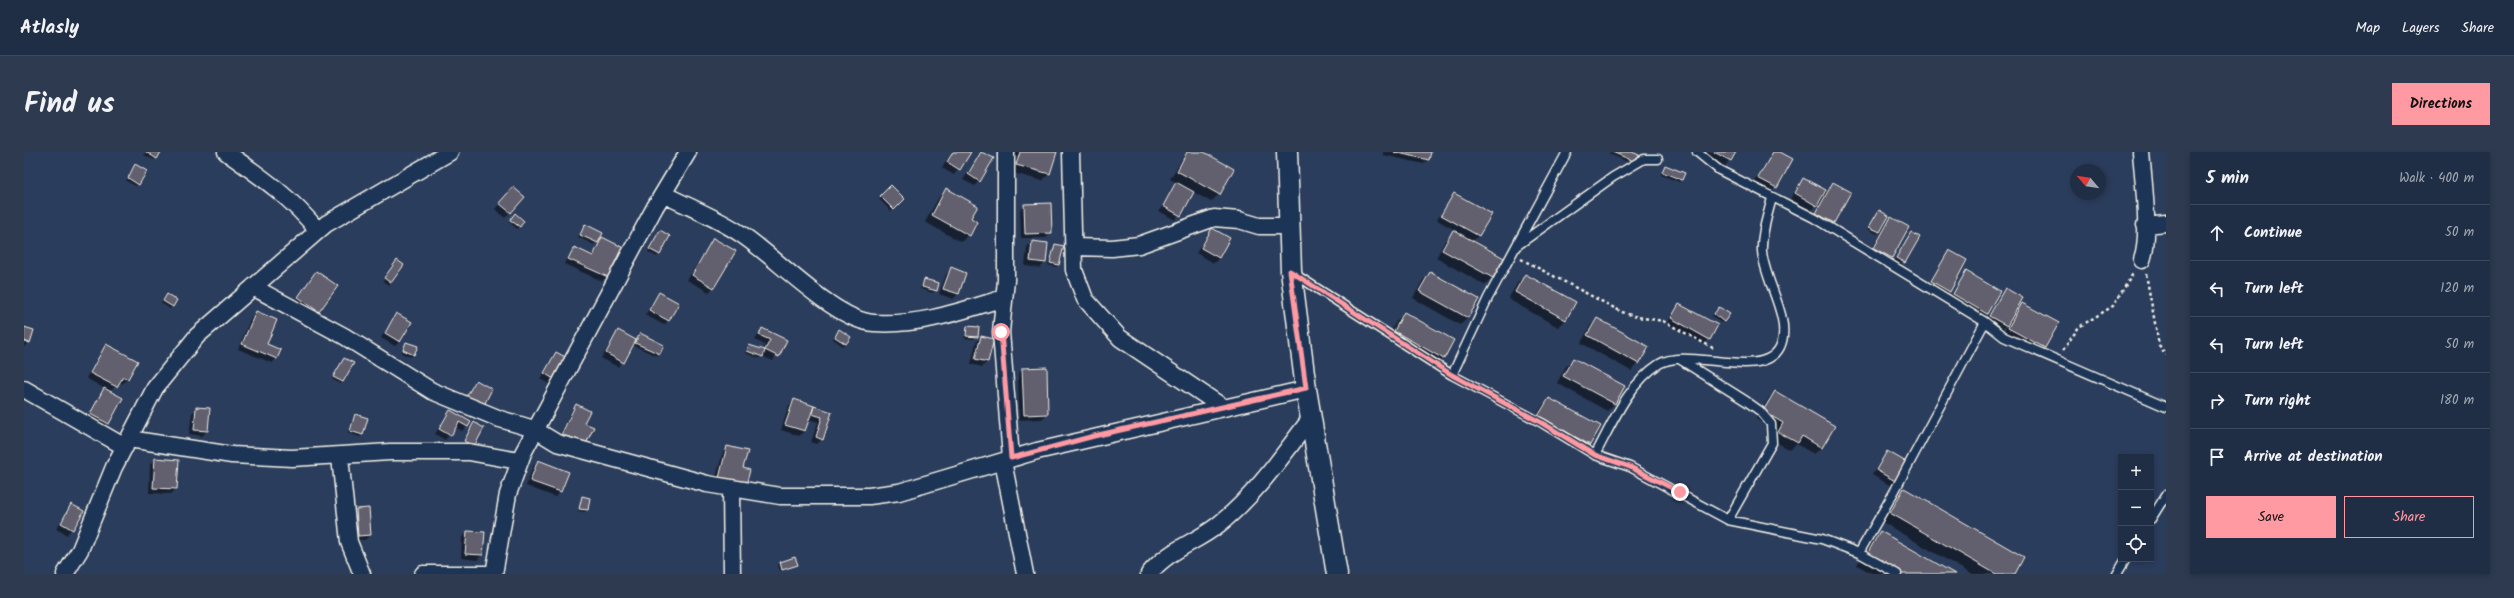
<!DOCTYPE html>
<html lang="en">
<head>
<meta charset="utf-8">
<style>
  :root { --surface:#202e45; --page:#2d3a50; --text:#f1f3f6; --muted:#a2a8b3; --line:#3d4a5e; --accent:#ff9aa2 }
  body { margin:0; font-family:Kalam,sans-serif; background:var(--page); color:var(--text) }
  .controls { position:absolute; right:12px; bottom:12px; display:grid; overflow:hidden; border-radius:0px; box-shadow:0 2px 6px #0003 }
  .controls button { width:36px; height:36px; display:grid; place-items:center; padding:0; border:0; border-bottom:1px solid var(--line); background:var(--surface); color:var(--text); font:20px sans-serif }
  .compass { position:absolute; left:2046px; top:12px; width:36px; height:36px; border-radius:50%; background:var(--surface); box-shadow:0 2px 6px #0003; rotate:299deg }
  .stop { position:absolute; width:12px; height:12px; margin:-9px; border:3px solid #ff9aa2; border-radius:50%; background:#fff }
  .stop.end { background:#ff9aa2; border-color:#fff; box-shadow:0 1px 4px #0008 }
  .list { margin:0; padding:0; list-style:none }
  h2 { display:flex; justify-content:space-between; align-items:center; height:52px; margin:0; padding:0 16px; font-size:17px }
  h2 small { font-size:13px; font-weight:400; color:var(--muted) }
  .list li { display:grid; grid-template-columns:26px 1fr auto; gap:12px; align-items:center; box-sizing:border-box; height:56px; padding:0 16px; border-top:1px solid var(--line) }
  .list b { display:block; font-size:15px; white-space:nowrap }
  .list em { font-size:13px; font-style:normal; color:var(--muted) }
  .actions { display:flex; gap:8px; padding:12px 16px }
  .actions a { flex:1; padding:9px 0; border:1px solid var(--accent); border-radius:0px; text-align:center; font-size:14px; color:var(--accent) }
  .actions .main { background:var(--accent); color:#111 }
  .icon { flex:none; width:22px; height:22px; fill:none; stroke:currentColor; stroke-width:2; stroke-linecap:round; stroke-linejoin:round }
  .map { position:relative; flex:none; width:2142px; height:422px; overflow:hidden; border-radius:0px }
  header { display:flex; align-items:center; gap:24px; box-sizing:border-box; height:56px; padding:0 20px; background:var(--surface); border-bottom:1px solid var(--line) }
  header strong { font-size:19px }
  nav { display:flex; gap:22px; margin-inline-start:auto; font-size:14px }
  .intro { display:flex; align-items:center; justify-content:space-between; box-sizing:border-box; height:96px; padding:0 24px }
  h1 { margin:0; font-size:28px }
  .button { padding:10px 18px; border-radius:0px; background:var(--accent); color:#111; font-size:14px; font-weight:700 }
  main { display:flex; gap:24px; padding:0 24px }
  aside { flex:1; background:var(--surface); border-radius:0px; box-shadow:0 2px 6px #0003 }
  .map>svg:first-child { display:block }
  .shadow { fill:#0007; fill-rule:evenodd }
  .building { fill:#625f6e; stroke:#f4f1e8 }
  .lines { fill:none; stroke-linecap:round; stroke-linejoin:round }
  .service-casing { stroke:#f4f1e8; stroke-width:11 }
  .minor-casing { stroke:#f4f1e8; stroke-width:19 }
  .tertiary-casing { stroke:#f4f1e8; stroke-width:23 }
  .path { stroke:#f4f1e8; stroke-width:2.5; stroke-dasharray:3 3; stroke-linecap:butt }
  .service { stroke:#1d3557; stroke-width:8 }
  .minor { stroke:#1d3557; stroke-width:16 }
  .tertiary { stroke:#1d3557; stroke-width:20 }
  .route { stroke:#ff9aa2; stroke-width:5 }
</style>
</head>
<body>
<header>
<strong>Atlasly</strong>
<nav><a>Map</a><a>Layers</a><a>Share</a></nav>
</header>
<div class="intro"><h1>Find us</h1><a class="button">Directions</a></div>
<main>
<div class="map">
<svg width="2142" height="422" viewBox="0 0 2142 422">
  <rect width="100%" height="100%" fill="#2b3d5c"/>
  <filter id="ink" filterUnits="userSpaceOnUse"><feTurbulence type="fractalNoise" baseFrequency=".025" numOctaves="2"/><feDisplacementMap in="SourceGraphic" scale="8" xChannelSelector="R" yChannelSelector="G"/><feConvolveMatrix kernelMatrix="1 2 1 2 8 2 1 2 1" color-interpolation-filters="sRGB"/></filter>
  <g filter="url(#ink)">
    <path class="shadow" d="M122 0H135L130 8 120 3Z
      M928 0H946L930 23 918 16Z
      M957 0 969 6 951 34 939 28Z
      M992 0H1032L1025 22 1018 29 986 20Z
      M1162 0H1178L1209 17 1195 42 1187 50 1169 40 1151 68 1135 59 1153 31 1146 27Z
      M1359 0H1406L1404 7 1400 12 1359 3Z
      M1586 0H1606L1611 9 1609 12 1585 2Z
      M1683 0H1711L1701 14 1681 3Z
      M1749 0H1754L1768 8 1747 41 1730 31Z
      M109 16 114 32 112 34 102 29Z
      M1639 17 1660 22 1657 28 1655 30 1637 23Z
      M1779 27 1802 40 1809 31V70L1805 75 1788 66 1797 50 1788 58 1766 47Z
      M867 35 879 47 867 59 855 47Z
      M489 36 499 45 481 66 471 57Z
      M922 38 945 83 937 90 901 70 915 45Z
      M1430 42 1454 84 1448 90 1468 125 1461 133 1412 106 1422 87 1431 78 1413 68Z
      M1000 53 1027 81 1022 86H997L996 58Z
      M1855 59 1859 74 1867 66V105L1862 110 1846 101 1859 77 1853 82 1844 77Z
      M489 65 499 69 493 77 485 70Z
      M561 73 577 81 570 93 554 85Z
      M1188 77 1195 106 1190 111 1172 101Z
      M636 79 645 84 633 105 624 100Z
      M1887 81 1894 85 1875 116 1868 112Z
      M578 86 583 124 578 129 540 112 550 96 567 104Z
      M689 87 690 135 685 140 663 128Z
      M1008 90 1021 111 1016 116 1001 114 1003 95Z
      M1031 93 1034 112 1032 115 1024 113Z
      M1925 99V139L1920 144 1903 135Z
      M373 109 367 131 364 133 359 129Z
      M927 117 941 122 934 142 929 147 915 142 922 122Z
      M292 120 312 134 289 165 270 151Z
      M1406 121 1444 166 1436 173 1389 146 1399 128Z
      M1942 121 1962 162 1958 166 1925 147Z
      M1501 123 1542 168 1534 175 1484 147 1494 130Z
      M900 128 912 138 909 141 896 137Z
      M1981 137 1990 161 1998 152 2033 172 2020 196 2013 203 1978 183 1983 172 1977 178 1961 169Z
      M635 141 644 169 640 173 621 163Z
      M143 143 148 154 146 157 137 151Z
      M1655 153 1685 187 1680 192 1643 171Z
      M1693 158 1700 169 1697 171 1688 164Z
      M232 160 242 193 253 206 248 211 214 197 227 165Z
      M1380 161 1419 206 1412 213 1363 186 1373 168Z
      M372 162 376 189 371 194 357 186Z
      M1573 167 1614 211 1607 219 1557 191 1566 174Z
      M944 175 953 184 950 187 940 186Z
      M0 176 5 190 0 195Z
      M738 178 761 188 749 209 738 204 735 206 721 201 725 194 739 199 741 193 731 188Z
      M595 179 612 188 616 182 639 193 633 204 608 193 594 215 577 206Z
      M813 181 825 185 819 194 809 187Z
      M957 185 969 187 963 210 958 215 947 212 952 190Z
      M383 191 389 202 387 205 377 201Z
      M82 193 112 210 103 227 98 232 95 230 86 240 98 247 79 277 62 267 81 237 62 226Z
      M532 201 529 234 516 227Z
      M320 207 318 230 316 232 308 227Z
      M1549 207 1600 235 1590 252 1583 259 1533 231 1542 214Z
      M999 217 1023 262 1018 267 995 268 994 222Z
      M452 229V261L437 252Z
      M1751 240 1798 295 1790 302 1772 292 1766 298 1748 288 1753 279 1732 267 1744 247ZM1745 247H1747L1737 264 1735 263Z
      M1525 247 1565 292 1558 300 1508 272 1518 254Z
      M770 248 787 259 791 255 807 260 798 287 793 292 787 290 794 270 784 267 780 279 775 284 757 278 765 253Z
      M553 254 559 271 532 290 548 258Z
      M173 256 183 279 178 284 165 282 168 261Z
      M426 259 443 275 438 279 431 275 421 288 411 282Z
      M331 263 338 282 336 285 324 281Z
      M448 274 447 297 438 292Z
      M704 295 723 300 689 335 699 300Z
      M1863 300 1872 329 1867 334 1848 323Z
      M131 308 154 309 152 337 147 342 125 341 126 312Z
      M514 309 536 340 531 345 502 334 509 314Z
      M1880 337 1990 422H1947L1858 370 1871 347Z
      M558 345 563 358 561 360 554 359Z
      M48 353 59 359 43 383 32 377Z
      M332 358 346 383 341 388H329L327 363Z
      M443 380 458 403 453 408 437 406 438 385Z
      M1856 381 1929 422H1849L1833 413 1846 390Z
      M757 411 773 413 756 419 754 413Z"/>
    <path class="building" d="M122 0H137L133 7Z
      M929 0H947L936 18 923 10Z
      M957 0 970 6 956 30 944 22Z
      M996 0H1033L1026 22 992 13Z
      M1163 0H1180L1210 17 1196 43 1153 19Z
      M1370 0H1407L1405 8Z
      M1588 0H1608L1615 3 1612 10Z
      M1690 0H1712L1707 9Z
      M1749 0H1756L1769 7 1753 36 1734 26Z
      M111 12 123 19 115 33 104 26Z
      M1641 13 1661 21 1658 28 1638 20Z
      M1779 26 1802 38 1793 54 1771 41Z
      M1152 30 1170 40 1157 64 1139 54Z
      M1809 30 1827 40 1810 71 1792 61Z
      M867 33 881 47 870 58 856 44Z
      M489 35 501 45 487 61 475 51Z
      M922 36 954 54 947 66 953 70 946 84 908 63Z
      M1430 41 1468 62 1455 84 1417 63Z
      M1027 51 1028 81 1001 82 1000 52Z
      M1855 58 1865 64 1856 80 1845 75Z
      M491 61 500 69 496 75 486 68Z
      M1867 65 1885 75 1868 106 1850 96Z
      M561 72 579 81 574 91 556 83Z
      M1188 76 1206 86 1195 106 1177 96Z
      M636 78 646 84 636 103 625 97Z
      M1429 78 1480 106 1469 126 1418 98Z
      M1887 80 1896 85 1881 111 1872 106Z
      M578 85 598 95 584 125 544 107 550 95 569 104Z
      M689 86 712 99 690 136 668 123Z
      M1008 89 1024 91 1022 111 1006 109Z
      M1031 92 1040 94 1035 113 1026 111Z
      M1925 98 1943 108 1926 140 1907 129Z
      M373 108 380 113 367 131 360 126Z
      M927 115 942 121 935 142 919 137Z
      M292 119 314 134 295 160 274 145Z
      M1942 119 1976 139 1963 162 1929 142Z
      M1406 120 1455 147 1444 166 1395 139Z
      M1501 122 1552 150 1542 168 1491 140Z
      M900 127 915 131 913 139 898 135Z
      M1981 136 1999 146 1983 174 1965 164Z
      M635 140 655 151 645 169 625 158Z
      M143 142 153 148 149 155 139 149Z
      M1998 151 2035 171 2021 196 1984 176Z
      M1655 152 1694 173 1686 188 1647 166Z
      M1695 155 1706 162 1700 170 1690 162Z
      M232 159 253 168 243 192 257 198 253 207 218 192Z
      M1380 160 1430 188 1420 207 1370 179Z
      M372 161 388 170 376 190 361 181Z
      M1573 166 1625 195 1615 212 1563 183Z
      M943 174 955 175 954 185 942 184Z
      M0 175 10 178 6 191 0 189Z
      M738 176 763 188 755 205 741 198 746 188 735 183Z
      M815 177 827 185 822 192 811 185Z
      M594 178 612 188 600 211 582 201Z
      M616 181 640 193 636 202 611 191Z
      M957 184 970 187 964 210 951 207Z
      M382 190 394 194 390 203 379 198Z
      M82 192 114 209 104 227 99 225 93 235 66 221Z
      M725 193 741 198 739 205 723 199Z
      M532 200 547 208 535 230 520 221Z
      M320 206 330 211 319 230 309 225Z
      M1549 206 1601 234 1591 252 1539 224Z
      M1023 215 1024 262 1000 263 998 216Z
      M452 228 468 237 458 257 441 247Z
      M80 236 99 246 85 272 66 262Z
      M1751 239 1811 274 1798 296 1778 284 1774 291 1754 280 1759 271 1739 259Z
      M1525 246 1577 274 1566 293 1514 264Z
      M770 247 790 254 781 279 761 273Z
      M552 252 566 259 560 271 570 275 560 296 536 285Z
      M790 254 808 260 799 288 792 285 798 265 788 262Z
      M172 255 186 256 184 279 170 278Z
      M426 258 447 270 444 275 435 270 427 284 415 277Z
      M331 262 344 266 339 283 326 279Z
      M450 270 460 276 450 295 440 289Z
      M703 294 724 299 719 316 726 318 721 337 694 330Z
      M1863 299 1884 311 1873 330 1852 318Z
      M131 306 155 308 153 337 129 336Z
      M514 308 545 320 537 340 506 329Z
      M1880 336 2000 405 1991 422H1972L1866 361Z
      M558 344 566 346 564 358 555 357Z
      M47 352 60 359 49 378 37 371Z
      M345 356 347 383 334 384 332 357Z
      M443 379 461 380 459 403 441 402Z
      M1856 379 1931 422H1874L1842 404Z
      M771 405 774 413 758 418 756 410Z"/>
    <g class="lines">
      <g class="service-casing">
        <path id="service" d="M1673 0 1695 18 1790 66 1961 170 1980 185 2142 255
          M1494 93 1589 25 1620 7H1634
          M1269 121 1428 223 1518 271 1571 303 1606 315 1704 368 1798 387 1835 401 1873 422
          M1657 208 1722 249 1736 259 1747 272 1748 291 1704 368
          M1428 223 1464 146 1543 0
          M1571 303C1588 272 1604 232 1635 212 1663 194 1739 230 1756 195 1769 168 1740 129 1738 99 1737 82 1744 62 1748 46
          M2127 367 2142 343
          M1835 401 1870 340 1961 170
          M2093 422 2102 407"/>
      </g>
      <g class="minor-casing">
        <path id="minor" d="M202 0C236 24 268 46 294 79
          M982 0V128L977 180 987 306
          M1047 0 1050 118 1061 147 1096 186 1200 256
          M2117 0C2119 26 2127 85 2118 108
          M639 42C665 55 693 66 717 82 751 104 811 169 850 171 896 174 937 159 980 146
          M2121 73 2142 71
          M1049 95 1088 96 1115 93 1190 66 1215 68 1235 74H1265
          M229 135 320 184 408 239 476 267 510 277 533 291 683 332 756 344H845L875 340 1013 299 1282 237
          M0 237 101 295
          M105 287 208 303 268 306 366 300H445L495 309
          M316 305 325 390 338 422
          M979 309 1001 422
          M707 336 708 422
          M41 422 56 398 90 315 131 236 173 184 302 72 426 0
          M399 422H470L484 342 499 301 631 55 664 0
          M1125 422C1144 398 1171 391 1194 373 1231 344 1259 303 1287 266"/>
      </g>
      <g class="tertiary-casing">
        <path id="tertiary" d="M1263 0 1267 119 1282 237 1313 422"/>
      </g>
      <path class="path" d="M1497 107 1598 160 1613 165 1639 169 1689 196
        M2122 122 2135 193 2142 203
        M2039 198 2055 175 2089 154 2110 120"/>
      <use href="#service" class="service"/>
      <use href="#minor" class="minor"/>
      <use href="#tertiary" class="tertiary"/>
    </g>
  </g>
  <g class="lines" filter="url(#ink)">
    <path class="route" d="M977 180 987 306 1070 284 1282 236 1266 119 1428 223 1518 271 1571 303 1606 315 1656 340"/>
  </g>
</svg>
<div class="controls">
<button>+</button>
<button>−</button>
<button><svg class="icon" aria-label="locate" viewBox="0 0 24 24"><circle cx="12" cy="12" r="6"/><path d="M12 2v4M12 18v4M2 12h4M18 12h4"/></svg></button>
</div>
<svg class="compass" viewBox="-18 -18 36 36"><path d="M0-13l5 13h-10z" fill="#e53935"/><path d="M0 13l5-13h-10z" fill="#a2a8b3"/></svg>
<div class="stop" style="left:977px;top:180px"></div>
<div class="stop end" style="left:1656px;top:340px"></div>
</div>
<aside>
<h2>5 min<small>Walk · 400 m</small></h2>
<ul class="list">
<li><svg class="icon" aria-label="ahead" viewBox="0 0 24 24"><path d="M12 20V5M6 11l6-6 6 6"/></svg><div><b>Continue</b></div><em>50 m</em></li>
<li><svg class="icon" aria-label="left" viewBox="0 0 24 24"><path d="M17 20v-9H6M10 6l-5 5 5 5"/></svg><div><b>Turn left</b></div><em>120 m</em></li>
<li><svg class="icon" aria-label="left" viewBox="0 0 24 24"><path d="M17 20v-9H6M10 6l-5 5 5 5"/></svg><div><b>Turn left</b></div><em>50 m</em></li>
<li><svg class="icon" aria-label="right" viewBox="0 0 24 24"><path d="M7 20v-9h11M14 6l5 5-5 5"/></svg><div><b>Turn right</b></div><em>180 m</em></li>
<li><svg class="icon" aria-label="arrive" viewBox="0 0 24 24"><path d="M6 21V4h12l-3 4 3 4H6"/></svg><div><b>Arrive at destination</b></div></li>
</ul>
<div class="actions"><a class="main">Save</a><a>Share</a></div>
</aside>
</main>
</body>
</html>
